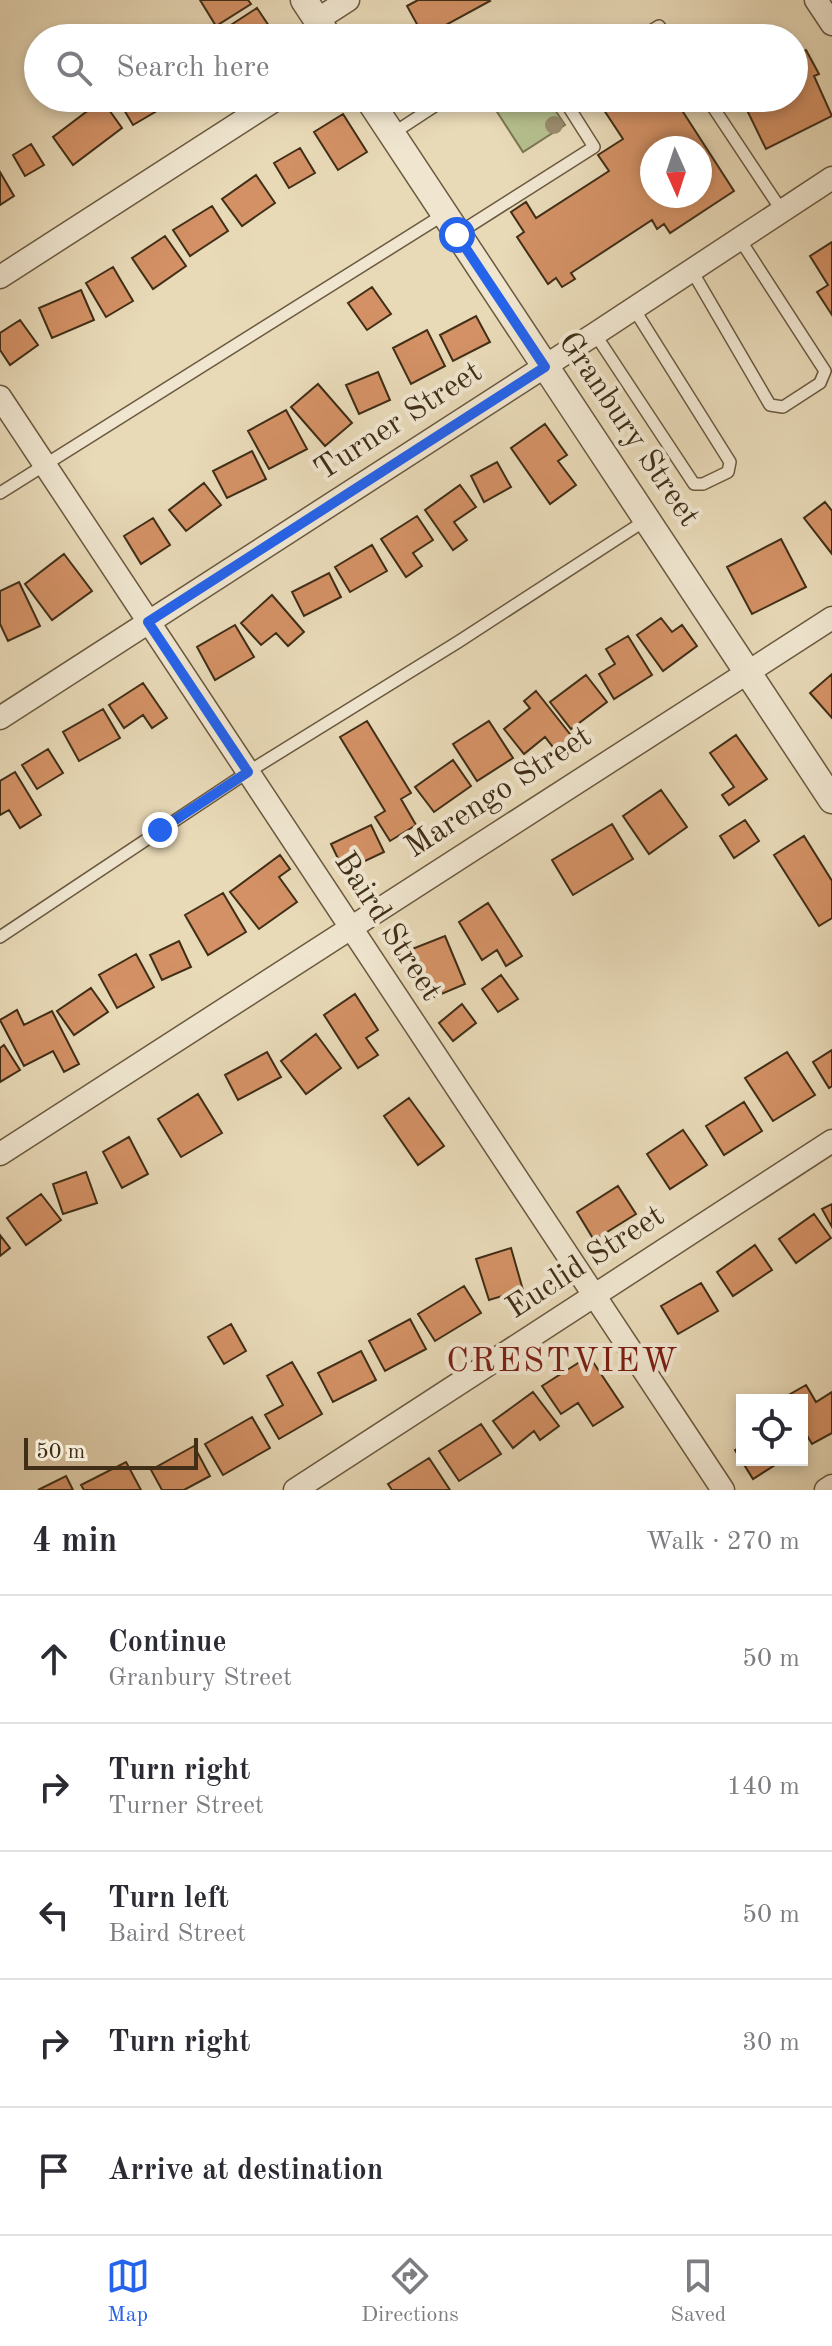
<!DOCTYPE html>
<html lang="en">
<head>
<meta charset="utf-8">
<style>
  :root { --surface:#fff; --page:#f7f7f7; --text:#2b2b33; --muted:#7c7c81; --line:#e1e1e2; --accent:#2563eb }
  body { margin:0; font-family:"Old Standard TT",serif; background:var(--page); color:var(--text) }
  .controls { position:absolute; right:24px; bottom:24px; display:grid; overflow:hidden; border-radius:0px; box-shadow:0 4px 12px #0003 }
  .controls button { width:72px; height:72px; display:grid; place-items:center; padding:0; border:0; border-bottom:2px solid var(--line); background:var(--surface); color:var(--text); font:40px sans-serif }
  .compass { position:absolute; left:640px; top:136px; width:72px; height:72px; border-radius:50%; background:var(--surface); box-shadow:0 4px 12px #0003; rotate:177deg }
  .scale { position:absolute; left:24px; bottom:20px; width:174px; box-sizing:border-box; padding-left:8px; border:4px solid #402e17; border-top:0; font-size:22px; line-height:28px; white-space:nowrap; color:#402e17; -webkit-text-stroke:6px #f0e6d0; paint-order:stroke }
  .stop { position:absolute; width:24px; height:24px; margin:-18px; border:6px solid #2563eb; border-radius:50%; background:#fff }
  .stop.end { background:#2563eb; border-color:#fff; box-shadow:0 2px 8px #0008 }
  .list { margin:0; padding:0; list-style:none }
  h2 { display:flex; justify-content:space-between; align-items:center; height:104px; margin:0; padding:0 32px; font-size:34px }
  h2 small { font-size:26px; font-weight:400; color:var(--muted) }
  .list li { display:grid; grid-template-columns:52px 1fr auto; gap:24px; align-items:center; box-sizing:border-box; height:128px; padding:0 32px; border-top:2px solid var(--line) }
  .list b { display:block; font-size:30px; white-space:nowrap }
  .list p { margin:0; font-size:26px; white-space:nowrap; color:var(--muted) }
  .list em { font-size:26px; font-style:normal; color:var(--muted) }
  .icon { flex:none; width:44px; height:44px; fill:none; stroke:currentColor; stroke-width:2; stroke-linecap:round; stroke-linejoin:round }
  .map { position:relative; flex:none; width:832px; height:1490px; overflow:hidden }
  .search { position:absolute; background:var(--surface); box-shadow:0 4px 12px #0003; left:24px; right:24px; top:24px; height:88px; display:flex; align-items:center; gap:20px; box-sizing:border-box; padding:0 28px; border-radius:44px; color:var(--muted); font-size:30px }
  .sheet { height:744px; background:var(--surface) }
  nav { display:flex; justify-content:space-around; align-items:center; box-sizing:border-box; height:112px; border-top:2px solid var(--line); background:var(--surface); font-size:22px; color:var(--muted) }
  nav a { display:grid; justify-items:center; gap:4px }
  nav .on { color:var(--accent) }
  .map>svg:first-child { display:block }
  .green { fill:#b6bf8e; stroke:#7b7652; stroke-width:2 }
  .building { fill:#d39165; stroke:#402e17; stroke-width:2; fill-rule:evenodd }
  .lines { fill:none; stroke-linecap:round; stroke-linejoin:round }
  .service-casing { stroke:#6a593f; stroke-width:14 }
  .minor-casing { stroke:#6a593f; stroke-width:25 }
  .tertiary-casing { stroke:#6a593f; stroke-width:29 }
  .service { stroke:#f0e6d0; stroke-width:11 }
  .minor { stroke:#f0e6d0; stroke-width:22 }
  .tertiary { stroke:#f0e6d0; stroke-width:26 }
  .tree { fill:#998b6c }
  .route { stroke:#2563eb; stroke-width:10 }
  .labels { text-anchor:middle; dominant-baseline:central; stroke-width:8; stroke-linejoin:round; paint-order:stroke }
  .street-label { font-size:32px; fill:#402e17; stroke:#f0e6d0 }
  .neighbourhood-label { font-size:34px; letter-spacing:2px; fill:#7a1f14; stroke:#f0e6d0 }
</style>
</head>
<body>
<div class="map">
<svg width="832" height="1490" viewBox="0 0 832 1490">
  <rect width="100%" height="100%" fill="#e8d9b7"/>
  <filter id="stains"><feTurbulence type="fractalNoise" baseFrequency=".0025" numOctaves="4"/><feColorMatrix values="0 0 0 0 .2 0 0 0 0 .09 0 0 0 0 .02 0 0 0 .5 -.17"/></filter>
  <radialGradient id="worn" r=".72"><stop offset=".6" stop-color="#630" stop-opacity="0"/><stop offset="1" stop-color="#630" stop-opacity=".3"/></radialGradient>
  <path class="green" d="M488 98H547L565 125 523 152Z"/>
  <path class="building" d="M200 0H248L251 4 216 26Z
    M418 0H489L490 1 424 37 407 6Z
    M257 8 277 38H220L217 34Z
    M806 50 819 74 814 76 832 116 766 149 744 104 756 98H769L773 105 787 98H794L797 93 794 87V56Z
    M117 98H179L133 125Z
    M596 98H674L734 191 670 233 664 224 657 229 652 220 571 273 575 279 562 287 556 278 548 284 517 237 524 232 511 212 526 202 536 218 609 171 598 155 623 139ZM652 148H700V196H652Z
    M102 100 122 128 73 165 53 137Z
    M343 114 367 152 338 170 314 132Z
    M31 144 44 165 25 176 13 155Z
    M300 148 315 173 289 188 274 163Z
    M0 172 14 196 0 205Z
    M256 175 275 203 242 226 222 199Z
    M212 206 228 231 190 256 173 230Z
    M165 236 186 266 153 289 132 258Z
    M832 242V315L817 292 828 285 810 256Z
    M113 267 133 301 106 317 86 283Z
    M372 287 391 314 367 330 348 303Z
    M81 290 94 320 52 338 39 308Z
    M476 316 490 342 453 361 440 335Z
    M20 320 38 345 10 365 0 350V333Z
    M427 330 445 366 411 384 393 348Z
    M378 372 390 400 359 414 346 385Z
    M318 384 352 423 325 446 291 407Z
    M286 410 307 449 269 469 248 431Z
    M545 424 567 455 558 461 576 485 550 504 511 448Z
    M252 451 266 479 227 498 213 471Z
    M497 462 511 487 484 502 471 476Z
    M204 483 221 505 186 531 169 510Z
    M460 485 476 507 454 522 467 540 453 550 425 510Z
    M825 502 832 511V554L804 518Z
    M417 516 433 540 413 553 422 566 406 577 381 539Z
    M153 518 170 545 141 564 124 536Z
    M781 539 806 587 752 614 727 567Z
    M372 545 387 571 350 592 335 567Z
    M64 554 92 591 52 620 25 584Z
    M329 573 341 597 304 616 292 592Z
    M19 582 40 626 8 641 0 624V591Z
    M272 595 304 632 288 646 276 633 261 645 241 623Z
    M661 618 672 632 682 625 697 646 663 671 637 635Z
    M235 625 254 657 215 680 197 647Z
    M628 636 652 675 614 699 599 674 615 664 606 649Z
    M832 674V718L810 693Z
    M586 675 607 702 571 729 550 702Z
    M143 683 167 718 152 728 143 715 124 728 109 705Z
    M536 691 577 743 560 756 545 737 524 754 504 729 530 708 524 701Z
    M103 709 120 738 79 761 63 732Z
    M367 721 411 793 401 799 416 825 390 841 375 817 385 811 340 737Z
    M489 721 513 758 477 781 453 744Z
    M736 735 767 779 729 805 722 795 734 787 710 753Z
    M48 749 63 773 37 789 22 765Z
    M453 760 471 786 434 812 415 787Z
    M15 772 41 815 20 828 9 810 0 815V781Z
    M661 790 687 827 649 854 623 816Z
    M745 820 759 841 734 858 720 836Z
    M612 824 633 859 573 895 552 860Z
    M371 825 384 852 344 871 331 844Z
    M804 836 832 881V918L819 926 774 855Z
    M280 855 290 869 279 877 297 902 259 929 230 892Z
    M223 893 246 932 208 955 185 915Z
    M488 903 522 956 506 966 497 950 482 960 459 922Z
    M445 936 465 984 432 998 412 949Z
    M179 941 191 967 162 980 150 955Z
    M136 954 154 987 117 1008 99 975Z
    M501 975 518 999 498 1012 482 989Z
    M91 988 108 1012 74 1035 57 1011Z
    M355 994 378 1030 366 1038 378 1055 358 1068 324 1015Z
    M462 1004 476 1023 453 1041 439 1023Z
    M17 1010 24 1025 52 1011 79 1064 64 1072 53 1051 24 1066 0 1020Z
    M316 1034 341 1068 306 1094 281 1061Z
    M4 1045 20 1070 0 1082V1048Z
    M832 1050V1086L829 1088 813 1062Z
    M267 1052 281 1077 238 1100 225 1075Z
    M787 1052 815 1095 773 1121 745 1078Z
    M198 1094 222 1133 181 1157 158 1119Z
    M409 1098 444 1146 418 1165 384 1116Z
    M744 1102 762 1131 724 1155 706 1126Z
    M683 1130 707 1165 670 1189 647 1154Z
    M129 1137 148 1174 122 1188 103 1152Z
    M86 1172 97 1203 63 1214 53 1184Z
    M618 1186 636 1214 594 1240 577 1212Z
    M41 1194 61 1220 26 1245 7 1218Z
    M832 1204V1227L822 1209Z
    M814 1214 831 1238 796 1263 779 1239Z
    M0 1235 10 1248 0 1256Z
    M755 1245 772 1270 733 1296 717 1272Z
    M511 1248 523 1290 489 1300 476 1259Z
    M701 1283 718 1311 678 1334 661 1306Z
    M464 1286 481 1313 435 1341 418 1314Z
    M410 1319 426 1349 385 1371 369 1341Z
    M231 1324 246 1351 224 1364 208 1337Z
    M361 1351 376 1380 333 1402 318 1373Z
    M589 1356 623 1407 593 1426 578 1403 561 1414 542 1386Z
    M292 1362 322 1414 279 1439 265 1415 283 1405 267 1376Z
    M806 1385 816 1402 832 1392V1433L812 1444 802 1427V1400H787L785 1397Z
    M533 1392 559 1426 540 1440 534 1431 513 1448 493 1421Z
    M252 1417 270 1448 223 1475 205 1444Z
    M481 1424 501 1454 459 1481 439 1451Z
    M194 1446 210 1476 184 1490H162L151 1470Z
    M742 1446V1460H783L753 1479 735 1450Z
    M429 1458 450 1490H392L388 1484Z
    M126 1462 141 1490H84L81 1485Z
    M66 1476 73 1490H38Z"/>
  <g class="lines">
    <g class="service-casing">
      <path id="service" d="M640 38 659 26 668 38
        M707 98 782 211
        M392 134 447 98
        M457 234 594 147 563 98
        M692 271 770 405 783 407 820 383 825 371 739 238
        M595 334 694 484H703L728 472 730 462 634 309
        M0 493 443 215
        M0 937 248 772 458 642 646 520"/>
    </g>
    <g class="minor-casing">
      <path id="minor" d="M816 0 832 24
        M317 20 348 0
        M0 277 278 98
        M0 397 723 1490
        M0 718 595 334 832 178
        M0 1154 832 618
        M295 1490 832 1141
        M826 1490 832 1486"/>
    </g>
    <g class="tertiary-casing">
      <path id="tertiary" d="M304 0 329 38
        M368 98 832 800"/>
    </g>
    <use href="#service" class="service"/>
    <use href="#minor" class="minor"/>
    <use href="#tertiary" class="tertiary"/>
  </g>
  <circle class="tree" cx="554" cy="125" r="9"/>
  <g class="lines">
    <path class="route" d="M160 830 248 772 148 622 545 367 457 235"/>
  </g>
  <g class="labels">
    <g class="street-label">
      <text transform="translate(399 422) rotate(-33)">Turner Street</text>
      <text transform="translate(628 430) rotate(56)">Granbury Street</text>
      <text transform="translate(499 793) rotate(-33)">Marengo Street</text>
      <text transform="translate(387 927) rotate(57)">Baird Street</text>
      <text transform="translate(586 1263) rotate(-33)">Euclid Street</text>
    </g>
    <g class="neighbourhood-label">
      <text x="563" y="1362">CRESTVIEW</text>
    </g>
  </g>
  <rect width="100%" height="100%" filter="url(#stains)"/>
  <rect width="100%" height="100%" fill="url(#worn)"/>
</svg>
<div class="controls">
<button><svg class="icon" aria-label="locate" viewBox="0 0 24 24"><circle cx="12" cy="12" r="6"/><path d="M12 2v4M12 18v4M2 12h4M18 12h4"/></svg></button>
</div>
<svg class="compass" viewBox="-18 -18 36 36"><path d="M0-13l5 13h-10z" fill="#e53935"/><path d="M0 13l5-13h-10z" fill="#7c7c81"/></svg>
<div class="scale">50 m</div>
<div class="stop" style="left:457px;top:235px"></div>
<div class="stop end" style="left:160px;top:830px"></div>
<div class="search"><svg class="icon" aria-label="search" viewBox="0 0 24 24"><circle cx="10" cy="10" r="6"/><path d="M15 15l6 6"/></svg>Search here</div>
</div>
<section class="sheet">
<h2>4 min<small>Walk · 270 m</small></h2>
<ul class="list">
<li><svg class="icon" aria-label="ahead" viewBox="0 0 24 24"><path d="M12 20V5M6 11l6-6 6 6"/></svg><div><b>Continue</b><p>Granbury Street</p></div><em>50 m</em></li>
<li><svg class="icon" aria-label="right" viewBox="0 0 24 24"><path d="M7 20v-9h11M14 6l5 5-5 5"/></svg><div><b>Turn right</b><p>Turner Street</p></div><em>140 m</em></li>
<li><svg class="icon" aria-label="left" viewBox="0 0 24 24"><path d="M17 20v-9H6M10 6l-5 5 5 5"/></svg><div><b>Turn left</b><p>Baird Street</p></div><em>50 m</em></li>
<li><svg class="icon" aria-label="right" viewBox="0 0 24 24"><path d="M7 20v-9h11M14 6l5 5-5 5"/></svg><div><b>Turn right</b></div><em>30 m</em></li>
<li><svg class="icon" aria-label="arrive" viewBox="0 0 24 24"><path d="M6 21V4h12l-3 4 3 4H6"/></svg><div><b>Arrive at destination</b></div></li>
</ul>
</section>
<nav>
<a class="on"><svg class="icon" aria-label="map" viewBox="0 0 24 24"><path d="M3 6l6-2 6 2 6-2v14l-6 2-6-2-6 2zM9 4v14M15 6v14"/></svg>Map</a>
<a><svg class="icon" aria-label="directions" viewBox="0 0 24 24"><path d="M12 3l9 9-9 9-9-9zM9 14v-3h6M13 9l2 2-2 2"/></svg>Directions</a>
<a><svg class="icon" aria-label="saved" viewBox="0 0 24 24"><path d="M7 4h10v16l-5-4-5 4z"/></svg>Saved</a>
</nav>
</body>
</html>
